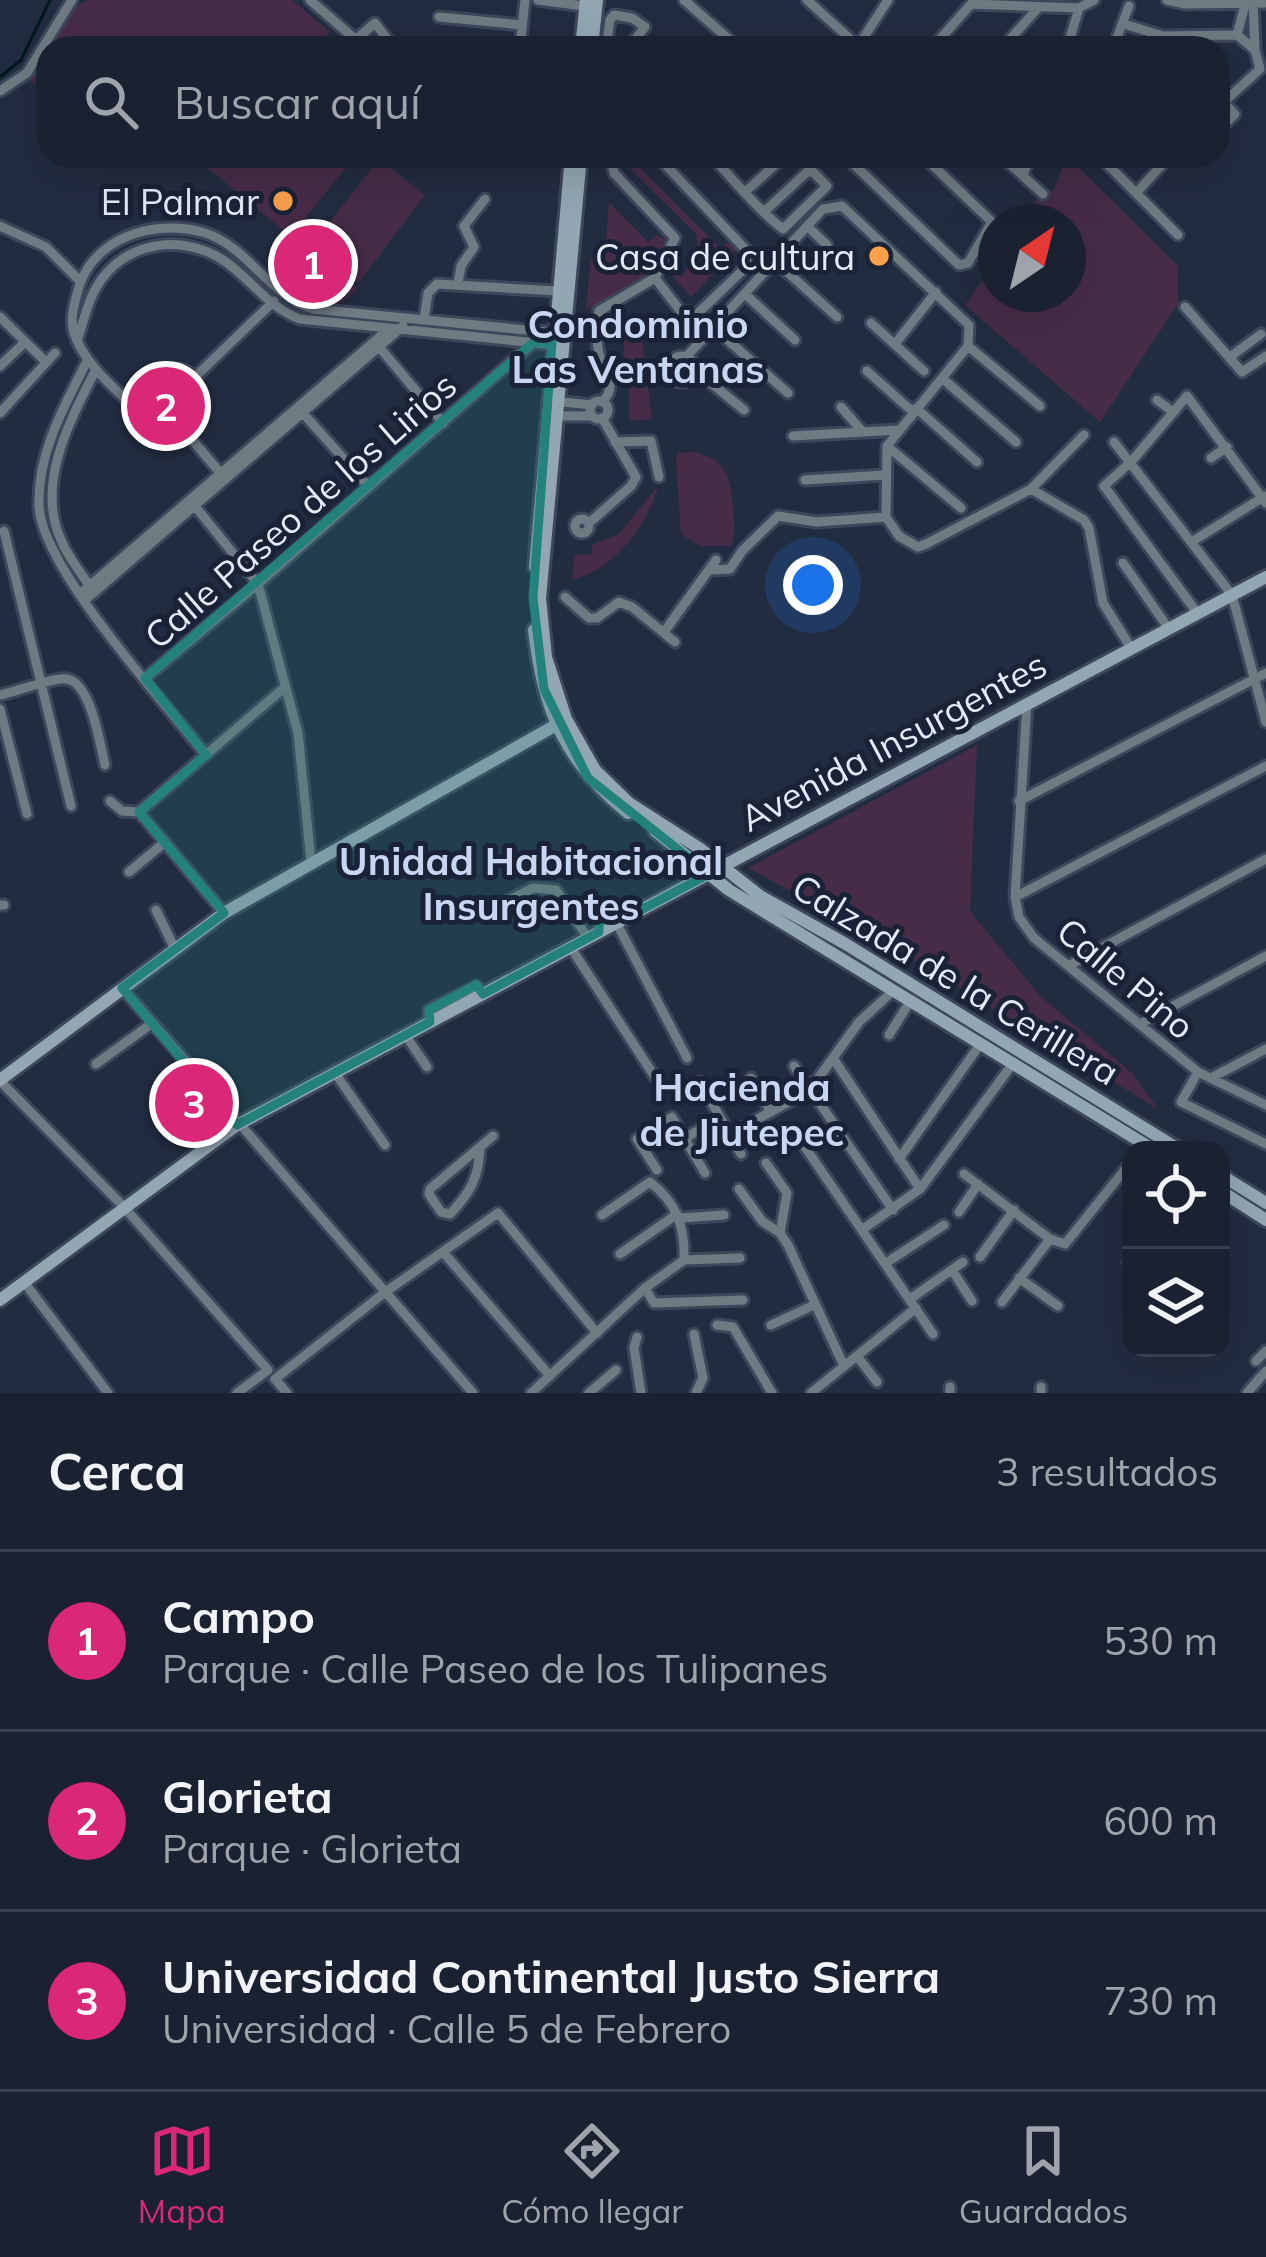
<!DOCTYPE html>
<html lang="es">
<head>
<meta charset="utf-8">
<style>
  :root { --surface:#1a2131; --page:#232939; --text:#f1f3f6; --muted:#9fa3ab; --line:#383e4d; --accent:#db2777 }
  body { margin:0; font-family:Mulish,sans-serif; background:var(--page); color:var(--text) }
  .controls { position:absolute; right:36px; bottom:36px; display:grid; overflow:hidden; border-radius:24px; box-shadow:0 12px 48px #0002 }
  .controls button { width:108px; height:108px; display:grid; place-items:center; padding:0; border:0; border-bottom:3px solid var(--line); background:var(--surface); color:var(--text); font:60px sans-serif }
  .compass { position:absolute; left:978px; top:204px; width:108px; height:108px; border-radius:50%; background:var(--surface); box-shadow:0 12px 48px #0002; rotate:35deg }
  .you { position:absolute; left:813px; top:585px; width:42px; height:42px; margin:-30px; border:9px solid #fff; border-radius:50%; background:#1a73e8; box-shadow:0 0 0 18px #1a73e833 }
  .badge { display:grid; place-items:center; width:78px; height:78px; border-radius:50%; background:var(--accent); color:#fff; font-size:39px; font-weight:700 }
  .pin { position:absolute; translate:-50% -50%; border:6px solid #fff; box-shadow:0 3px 12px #0006 }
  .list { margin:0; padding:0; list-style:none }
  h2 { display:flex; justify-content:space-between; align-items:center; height:156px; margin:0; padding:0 48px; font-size:51px }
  h2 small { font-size:39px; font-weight:400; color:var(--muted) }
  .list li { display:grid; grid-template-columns:78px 1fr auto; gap:36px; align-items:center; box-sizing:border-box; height:180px; padding:0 48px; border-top:3px solid var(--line) }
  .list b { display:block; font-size:45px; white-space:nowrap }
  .list p { margin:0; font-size:39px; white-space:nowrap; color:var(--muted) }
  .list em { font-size:39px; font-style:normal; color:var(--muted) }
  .icon { flex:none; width:66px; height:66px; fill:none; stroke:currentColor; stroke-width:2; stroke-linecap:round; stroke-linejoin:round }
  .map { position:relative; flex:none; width:1266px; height:1393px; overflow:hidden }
  .search { position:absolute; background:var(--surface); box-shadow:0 12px 48px #0002; left:36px; right:36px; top:36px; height:132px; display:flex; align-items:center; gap:30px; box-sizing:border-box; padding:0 42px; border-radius:36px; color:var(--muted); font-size:45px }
  .sheet { height:696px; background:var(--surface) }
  nav { display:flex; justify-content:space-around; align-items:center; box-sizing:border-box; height:168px; border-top:3px solid var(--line); background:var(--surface); font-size:33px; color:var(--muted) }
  nav a { display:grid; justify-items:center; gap:6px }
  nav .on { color:var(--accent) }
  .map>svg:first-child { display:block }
  .green { fill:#472c47 }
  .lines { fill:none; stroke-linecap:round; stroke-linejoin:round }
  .stream { stroke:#00191c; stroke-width:3 }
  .street-casing { stroke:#3d475b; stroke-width:15 }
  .secondary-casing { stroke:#3d475b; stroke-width:18 }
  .street { stroke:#6e7b82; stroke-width:9 }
  .secondary { stroke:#93a7b2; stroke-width:12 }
  .marked { fill:#24827c; fill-opacity:0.2; stroke:#24827c; stroke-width:9; stroke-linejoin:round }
  .poi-dot { fill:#f9a04d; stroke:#192236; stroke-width:4.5 }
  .labels { text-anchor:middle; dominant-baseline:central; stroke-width:10; stroke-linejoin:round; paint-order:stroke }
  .poi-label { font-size:36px; fill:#e3eaf8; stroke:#192236; text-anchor:end }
  .street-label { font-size:36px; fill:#e3eaf8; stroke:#192236 }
  .neighbourhood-label { font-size:39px; font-weight:bold; fill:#c8d6f1; stroke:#192236 }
</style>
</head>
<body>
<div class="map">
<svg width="1266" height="1393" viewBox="0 0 1266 1393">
  <rect width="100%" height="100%" fill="#222c41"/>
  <path class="green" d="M88 0H292L330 32 314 48H48V94L26 77 69 10Z
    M211 156H354L355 157 290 236 204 165Z
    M618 156H628L720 248 728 242 736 250 691 297 673 277 675 274 682 277 698 247 696 234Z
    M1067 156 1178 266V304L1100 422 965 305 996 261V294H1068V222H1024L1038 198 1054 189Z
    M379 159 425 195 358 283 311 246Z
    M609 202 648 242 657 235 671 242 665 254 660 253 649 274 652 277 625 287 627 292 590 316 591 308 586 307 591 258H596L597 253 605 252Z
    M310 250 358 287C336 320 311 297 287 278Z
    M625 330 641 331 652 419 629 421V387L633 385 628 360H623Z
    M693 452C726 458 731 478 733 507 734 521 736 533 731 546H700L681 534 676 460 678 453Z
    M658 486C649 524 612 572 572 579L575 554 591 555 592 545 619 534Z
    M977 745 970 911 1040 996 1133 1074 1158 1109 883 941 748 868Z"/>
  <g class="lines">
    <path class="stream" d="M0 77 21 60 50 0"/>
    <g class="street-casing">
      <path id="street" d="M310 0 355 39
        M538 0 591 7
        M684 0 739 48
        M807 0 858 46
        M1167 0 1185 4 1266 3
        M971 4 1079 8
        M439 17 522 25
        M1124 24 1163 36 1237 35 1255 50
        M1237 35 1246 1
        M346 48 375 23 394 48
        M520 48 525 0
        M606 48 610 20 614 15 632 18 645 27 628 48
        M857 48 888 0
        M932 48 972 3
        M1002 48 1037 9
        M1067 48 1079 8 1094 0
        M1113 48 1129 6
        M0 91 27 73 72 0
        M1218 96 1235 114 1218 131
        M1224 102 1260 69 1255 50 1253 1
        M657 156 749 253 743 270 694 317
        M711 156C734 180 757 209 783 229L827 186 813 172H807L764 212
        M845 156 959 265 968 263 992 222 923 156
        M1001 156 1043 194
        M1099 156 1178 235
        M1023 175 1030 156
        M745 192 783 158
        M1137 192 1161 166
        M0 226 46 247 80 281
        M807 226 827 245
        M775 261 837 317
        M655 278 682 313
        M458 283 461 266 474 247 464 226 485 199
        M745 294 795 340
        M1185 307 1242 372 1266 356
        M680 319a7 7 0 1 1 14 0a7 7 0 1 1-14 0Z
        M0 317 46 362
        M424 320 428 293 437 284 557 291
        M871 323 924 371
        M714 328 788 393
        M77 341C83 324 87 303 96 288 122 241 183 232 226 262 252 281 270 308 300 319L556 345
        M895 344 936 292
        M968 346 1040 406
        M380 348 443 423
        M669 369a13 13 0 1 1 26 0a13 13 0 1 1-26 0Z
        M686 357 823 209 842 206 969 325 968 346 887 446 886 517 899 536 918 547 926 544 1031 489 1084 435
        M1230 357 1261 334
        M88 359C65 405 37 453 39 506 41 567 165 703 206 755
        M0 366 25 342
        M695 370 744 410
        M867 371 913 412
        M194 378 274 301
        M943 379 1016 442
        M1157 400 1173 412
        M552 401 592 405
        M590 410a9 9 0 1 1 18 0a9 9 0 1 1-18 0Z
        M602 402C619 386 604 373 599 354 596 340 596 324 599 311L655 278 675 238 614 173 611 156
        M841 407 862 431
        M916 408 977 462
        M139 410C146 400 152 386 162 377 199 346 220 421 158 428L147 421C124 395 89 371 76 338 69 322 73 310 77 294 90 238 152 219 202 232 248 245 268 296 313 309L557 333
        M301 411 369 487
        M0 413 55 353
        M551 416H592
        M177 422 222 475
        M793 436 898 430
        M615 442 651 441 659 477
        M1114 442 1232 595 1266 722
        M887 446 961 508
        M1211 458 1227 447
        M805 480 884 475
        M1031 489 1084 520 1089 528 1103 603 1131 648
        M194 505 258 584 298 733 311 861
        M575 526a7 7 0 1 1 14 0a7 7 0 1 1-14 0Z
        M589 523 631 486 636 477 602 418
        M4 531 71 806
        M1193 541 1265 496
        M1123 563 1169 629
        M710 570 730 569 742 551 778 516 817 522 886 517
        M91 588C81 573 68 557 61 540 35 483 71 419 96 369
        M80 594 390 328
        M565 597 589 618H597L619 602 632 607 675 642
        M84 601 403 326
        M1198 614 1104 486 1131 462 1187 396 1266 503
        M664 632 716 560
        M145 678 258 584 534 342
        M0 695C15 692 54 677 67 679 91 683 100 744 105 765
        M1027 704 1015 897 1019 917 1034 938 1198 1072 1266 1105
        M0 709 27 814
        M110 801 122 811 139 812
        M1019 801 1266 673
        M139 812 284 688
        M139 812 224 913
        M129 872 165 842
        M1015 897 1266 766
        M0 905H4
        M496 907 533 888 556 890 588 938
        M156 910 175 949
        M617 924 687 1058
        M599 932V922C613 914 628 901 643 909
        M571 948 655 1077
        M1070 965 1266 859
        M122 988 473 1393
        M430 1022 429 1010 477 986 483 994
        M1140 1024 1266 956
        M889 1035 911 1000
        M406 1036 427 1067
        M833 1058 920 1189
        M96 1064 151 1024
        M794 1066 893 1210
        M1198 1072 1181 1102 1266 1144
        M335 1073 385 1145
        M751 1078 771 1112
        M1211 1078 1266 1049
        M0 1081 123 1206 268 1370 237 1393
        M700 1082 741 1154
        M794 1131 933 1334
        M730 1134 809 1091 859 1022 894 990
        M685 1138 720 1118
        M480 1147C479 1177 471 1192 450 1214L441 1212 429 1194 430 1189 493 1136
        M899 1159 981 1043
        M766 1163 787 1193 780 1233
        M657 1170 637 1139 672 1117 705 1173
        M964 1174 1050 1239 1065 1244 1131 1162
        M739 1189 762 1221 780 1233 788 1245 844 1366
        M959 1212 978 1184
        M602 1215 650 1182C677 1203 685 1227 684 1260
        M681 1218 724 1215
        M863 1229 920 1189 1014 1062
        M443 1252 550 1376
        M620 1254 677 1214
        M980 1257 1014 1210
        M1128 1262 1131 1263
        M886 1263 944 1225
        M952 1270 972 1301
        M1019 1278 1058 1306
        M24 1282 108 1393
        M645 1288 654 1303 743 1300
        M910 1299 963 1262
        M1002 1302 1050 1239
        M717 1325 733 1327 772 1393
        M771 1325 814 1305
        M694 1334 703 1378 696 1393
        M637 1337 634 1348 641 1393
        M857 1356 877 1382
        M1256 1361 1266 1351
        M950 1387V1393
        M287 1393 275 1379 384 1293 498 1213 597 1333
        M531 1393 645 1288 684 1260 740 1258
        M589 1393 616 1370
        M811 1393 916 1308
        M1041 1393V1387
        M1247 1393 1266 1371"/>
    </g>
    <g class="secondary-casing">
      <path id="secondary" d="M581 48 586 0
        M592 48 597 0
        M581 156 540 598 546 657 566 719 595 770 629 803 699 848 760 896 844 943 1180 1150
        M535 567 571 156
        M534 630C543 710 565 762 628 813
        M655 831 729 890 1154 1150
        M0 1080 224 913 565 720
        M1221 1175 1266 1203
        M1221 1191 1266 1220
        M0 1300 237 1125 1266 577"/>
    </g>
    <use href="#street" class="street"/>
    <use href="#secondary" class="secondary"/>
  </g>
  <path class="marked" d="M534 342 552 344 533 598 544 689 588 778 709 874 643 909 632 903 599 922V932L483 994 476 985 429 1010 430 1022 237 1125 122 988 224 913 139 812 206 755 145 678Z"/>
  <g class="poi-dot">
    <circle cx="283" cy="201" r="12"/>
    <circle cx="879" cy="256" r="12"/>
  </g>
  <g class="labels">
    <g class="poi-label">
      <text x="259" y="201">El Palmar</text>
      <text x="855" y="256">Casa de cultura</text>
    </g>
    <g class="street-label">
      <text transform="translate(300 510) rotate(-41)">Calle Paseo de los Lirios</text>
      <text transform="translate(893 741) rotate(-28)">Avenida Insurgentes</text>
      <text transform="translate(1126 978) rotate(40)">Calle Pino</text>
      <text transform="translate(956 979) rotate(31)">Calzada de la Cerillera</text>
    </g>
    <g class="neighbourhood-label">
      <text x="638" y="323">Condominio<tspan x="638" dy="45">Las Ventanas</tspan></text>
      <text x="531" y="860">Unidad Habitacional<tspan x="531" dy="45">Insurgentes</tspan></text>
      <text x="742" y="1086">Hacienda<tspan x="742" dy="45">de Jiutepec</tspan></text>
    </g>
  </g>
</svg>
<div class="controls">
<button><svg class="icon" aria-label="locate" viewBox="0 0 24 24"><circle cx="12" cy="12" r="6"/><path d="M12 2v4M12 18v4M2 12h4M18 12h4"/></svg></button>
<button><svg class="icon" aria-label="layers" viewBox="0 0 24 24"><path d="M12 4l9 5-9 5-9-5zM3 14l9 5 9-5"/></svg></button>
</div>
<svg class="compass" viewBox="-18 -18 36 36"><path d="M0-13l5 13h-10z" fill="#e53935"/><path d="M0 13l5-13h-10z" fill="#9fa3ab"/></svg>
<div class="you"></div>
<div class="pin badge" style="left:313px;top:264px">1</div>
<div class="pin badge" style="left:166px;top:406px">2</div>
<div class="pin badge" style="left:194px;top:1103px">3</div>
<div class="search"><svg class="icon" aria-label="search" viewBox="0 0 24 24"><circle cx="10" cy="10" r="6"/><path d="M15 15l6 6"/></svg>Buscar aquí</div>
</div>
<section class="sheet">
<h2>Cerca<small>3 resultados</small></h2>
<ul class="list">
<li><span class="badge">1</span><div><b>Campo</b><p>Parque · Calle Paseo de los Tulipanes</p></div><em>530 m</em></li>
<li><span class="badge">2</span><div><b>Glorieta</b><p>Parque · Glorieta</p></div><em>600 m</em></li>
<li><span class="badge">3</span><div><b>Universidad Continental Justo Sierra</b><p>Universidad · Calle 5 de Febrero</p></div><em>730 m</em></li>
</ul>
</section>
<nav>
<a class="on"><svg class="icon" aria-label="map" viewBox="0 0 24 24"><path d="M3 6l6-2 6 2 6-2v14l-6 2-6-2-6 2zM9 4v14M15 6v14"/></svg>Mapa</a>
<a><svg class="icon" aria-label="directions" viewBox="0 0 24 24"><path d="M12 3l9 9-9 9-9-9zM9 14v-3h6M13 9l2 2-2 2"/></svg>Cómo llegar</a>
<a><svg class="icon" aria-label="saved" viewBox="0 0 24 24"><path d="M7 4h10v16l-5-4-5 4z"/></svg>Guardados</a>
</nav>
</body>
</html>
